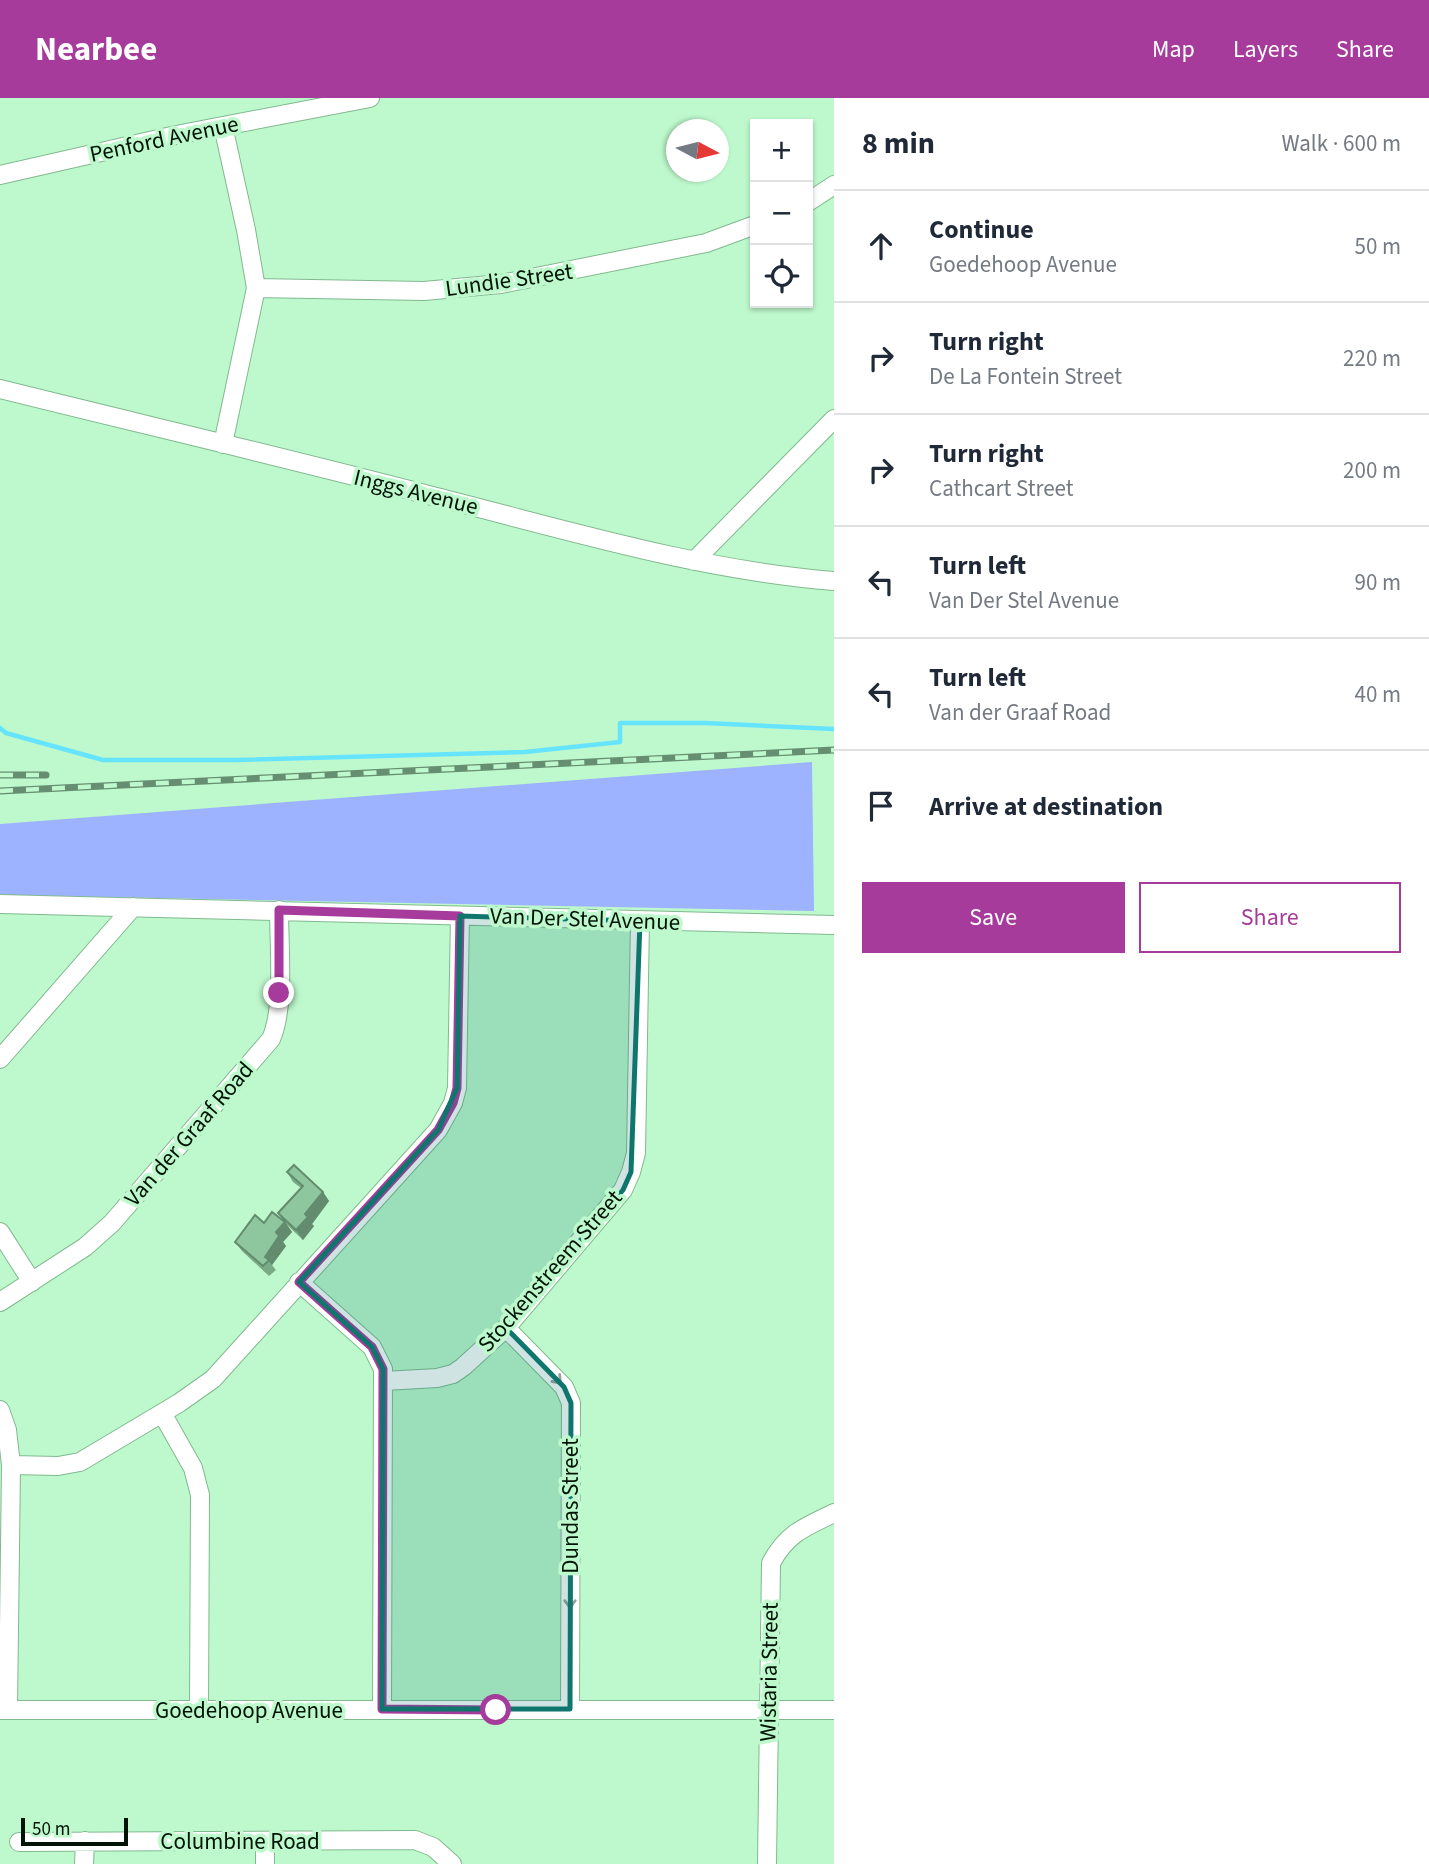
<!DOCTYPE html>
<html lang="en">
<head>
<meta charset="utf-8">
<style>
  :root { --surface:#fff; --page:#f2f2f3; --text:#1f2937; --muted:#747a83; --line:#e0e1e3; --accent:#a63b9b }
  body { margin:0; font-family:"Source Sans 3",sans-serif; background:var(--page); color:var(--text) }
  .controls { position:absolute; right:21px; top:21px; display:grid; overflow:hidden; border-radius:0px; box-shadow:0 2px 5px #0004 }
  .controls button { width:63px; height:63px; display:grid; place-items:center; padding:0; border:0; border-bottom:2px solid var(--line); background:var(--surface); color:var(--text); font:35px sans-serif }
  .compass { position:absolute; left:666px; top:21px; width:63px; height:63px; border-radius:50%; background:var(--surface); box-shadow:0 2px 5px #0004; rotate:97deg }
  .scale { position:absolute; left:21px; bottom:18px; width:107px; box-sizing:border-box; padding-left:7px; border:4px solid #001305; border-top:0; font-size:19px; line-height:24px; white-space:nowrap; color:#001305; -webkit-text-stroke:5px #bef9cd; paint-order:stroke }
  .stop { position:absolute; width:21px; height:21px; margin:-16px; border:5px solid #a63b9b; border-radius:50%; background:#fff }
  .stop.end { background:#a63b9b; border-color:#fff; box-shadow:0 2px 7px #0008 }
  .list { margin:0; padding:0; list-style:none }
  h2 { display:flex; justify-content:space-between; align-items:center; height:91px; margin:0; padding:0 28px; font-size:30px }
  h2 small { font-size:23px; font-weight:400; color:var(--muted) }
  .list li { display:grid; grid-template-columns:46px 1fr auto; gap:21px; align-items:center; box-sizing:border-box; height:112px; padding:0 28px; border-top:2px solid var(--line) }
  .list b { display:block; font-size:26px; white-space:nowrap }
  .list p { margin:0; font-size:23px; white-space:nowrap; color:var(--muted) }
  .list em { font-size:23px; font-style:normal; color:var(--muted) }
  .actions { display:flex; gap:14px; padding:21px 28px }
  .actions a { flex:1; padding:16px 0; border:2px solid var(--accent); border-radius:0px; text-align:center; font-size:24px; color:var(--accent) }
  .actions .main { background:var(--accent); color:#fff }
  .icon { flex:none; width:38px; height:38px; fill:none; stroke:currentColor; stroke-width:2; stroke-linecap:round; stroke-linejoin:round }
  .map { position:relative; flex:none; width:834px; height:1766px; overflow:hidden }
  header { display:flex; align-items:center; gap:42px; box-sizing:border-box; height:98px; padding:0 35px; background:var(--accent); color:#fff }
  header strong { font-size:33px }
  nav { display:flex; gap:38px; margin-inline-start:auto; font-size:24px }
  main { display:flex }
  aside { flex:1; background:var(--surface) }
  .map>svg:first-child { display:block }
  .green { fill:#9eb3ff }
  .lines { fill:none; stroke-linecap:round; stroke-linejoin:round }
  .stream { stroke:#66e4fd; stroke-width:4.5 }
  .minor-casing { stroke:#81b98f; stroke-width:20 }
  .minor { stroke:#fff; stroke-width:18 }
  .rail-casing { stroke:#668e70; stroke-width:7 }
  .rail { stroke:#bef9cd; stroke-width:4.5; stroke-dasharray:13; stroke-linecap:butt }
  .wall { fill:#7aab87 }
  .shaded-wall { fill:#638b6e }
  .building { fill:#8ec79d; stroke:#638b6e; stroke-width:2 }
  .oneway { stroke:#99a19b }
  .route { stroke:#a63b9b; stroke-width:9 }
  .marked { fill:#0f766e; fill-opacity:0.2; stroke:#0f766e; stroke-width:5; stroke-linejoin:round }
  .labels { text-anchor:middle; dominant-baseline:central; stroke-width:7; stroke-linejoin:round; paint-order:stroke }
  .street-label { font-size:23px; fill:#001305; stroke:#bef9cd }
</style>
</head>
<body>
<header>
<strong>Nearbee</strong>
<nav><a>Map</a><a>Layers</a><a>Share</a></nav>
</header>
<main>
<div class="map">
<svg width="834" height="1766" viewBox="0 0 834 1766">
  <rect width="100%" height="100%" fill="#bef9cd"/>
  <path class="green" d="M812 664 814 813 0 797V726Z"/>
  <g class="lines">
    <path class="stream" d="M0 630 6 635 103 662H236L525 654 620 644V625H705L834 631"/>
    <g class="minor-casing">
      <path id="minor" d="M0 77 176 37 370 0
        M808 104 834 87
        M256 190 424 193 501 186 706 145 755 127
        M0 291C145 327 291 361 436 399 567 432 698 472 834 483
        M223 346 256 190 246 132 223 28
        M694 463 834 321
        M0 806 834 827
        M0 961 133 809
        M0 1134 32 1184
        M299 1184 372 1249 383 1271 382 1611
        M0 1204 85 1149 112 1125 271 941C285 910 279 848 279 812
        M506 1230 564 1289 571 1305 570 1611
        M384 1283 437 1280 453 1276 463 1269 506 1230 623 1092 631 1074 636 1055 640 823
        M0 1312 7 1332 11 1367 8 1612
        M162 1315 193 1370 200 1397 199 1612
        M11 1367 58 1368 80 1364 179 1305 213 1281 438 1032 453 1005 457 990 460 818
        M0 1612H834
        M19 1744 415 1742 433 1749 452 1766
        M84 1766 85 1743
        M265 1766V1743
        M767 1766 771 1465C787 1435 805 1429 834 1415"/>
    </g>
    <use href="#minor" class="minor"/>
    <g class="rail-casing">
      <path id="rail" d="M0 677H46
        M0 693 834 652"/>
    </g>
    <use href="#rail" class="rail"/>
  </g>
  <path class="wall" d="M287 1074 323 1094 329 1103 312 1126 314 1128 303 1142 286 1126 292 1134 283 1144 286 1148 272 1167 276 1172 269 1178 242 1153 235 1144 264 1125 284 1123 278 1115 301 1090 293 1084Z"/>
  <path class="shaded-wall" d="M323 1094 329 1103 312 1126 314 1128 303 1142 296 1132 305 1116Z
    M285 1124 292 1134 283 1144 286 1148 272 1167 265 1159 276 1134Z"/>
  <path class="building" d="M294 1067 323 1094 305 1116 308 1119 296 1132 278 1115 303 1088 287 1074Z
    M272 1114 285 1124 276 1134 279 1138 265 1159 269 1162 263 1168 235 1144 255 1117 264 1125Z"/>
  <defs><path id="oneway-shaft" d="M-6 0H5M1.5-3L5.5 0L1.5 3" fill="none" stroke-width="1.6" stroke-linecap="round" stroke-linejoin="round" transform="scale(1.75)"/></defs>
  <g class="oneway">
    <use href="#oneway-shaft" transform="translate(554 1278) rotate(47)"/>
    <use href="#oneway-shaft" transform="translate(570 1500) rotate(90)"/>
  </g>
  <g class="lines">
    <path class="route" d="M279 895V812L460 818 457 990 453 1005 438 1032 299 1184 372 1249 383 1271 382 1611 496 1612"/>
  </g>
  <path class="marked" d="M460 818 640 823 631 1074 623 1092 506 1230 564 1289 571 1305 570 1611H382L383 1271 372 1249 299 1184 438 1032 457 990Z"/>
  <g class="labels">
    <g class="street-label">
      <text transform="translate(164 41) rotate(-12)">Penford Avenue</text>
      <text transform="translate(509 182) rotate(-8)">Lundie Street</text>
      <text transform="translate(416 394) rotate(14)">Inggs Avenue</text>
      <text transform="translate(585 821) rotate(2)">Van Der Stel Avenue</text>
      <text transform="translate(189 1036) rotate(-49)">Van der Graaf Road</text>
      <text transform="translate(550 1173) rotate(-49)">Stockenstreem Street</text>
      <text transform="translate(570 1408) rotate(-90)">Dundas Street</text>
      <text transform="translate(769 1574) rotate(-89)">Wistaria Street</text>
      <text x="249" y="1612">Goedehoop Avenue</text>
      <text x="240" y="1743">Columbine Road</text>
    </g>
  </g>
</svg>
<div class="controls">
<button>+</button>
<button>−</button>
<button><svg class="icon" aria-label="locate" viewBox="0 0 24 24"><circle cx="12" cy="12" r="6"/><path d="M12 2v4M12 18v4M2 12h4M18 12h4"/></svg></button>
</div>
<svg class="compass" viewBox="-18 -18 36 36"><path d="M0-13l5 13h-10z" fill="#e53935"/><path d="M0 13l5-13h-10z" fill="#747a83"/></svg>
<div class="scale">50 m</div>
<div class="stop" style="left:496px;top:1612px"></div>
<div class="stop end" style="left:279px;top:895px"></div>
</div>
<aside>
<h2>8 min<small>Walk · 600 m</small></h2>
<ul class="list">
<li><svg class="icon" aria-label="ahead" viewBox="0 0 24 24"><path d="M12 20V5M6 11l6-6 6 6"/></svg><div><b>Continue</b><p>Goedehoop Avenue</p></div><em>50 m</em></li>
<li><svg class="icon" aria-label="right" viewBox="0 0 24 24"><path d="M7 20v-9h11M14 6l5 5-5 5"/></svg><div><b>Turn right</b><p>De La Fontein Street</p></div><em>220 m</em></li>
<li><svg class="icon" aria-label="right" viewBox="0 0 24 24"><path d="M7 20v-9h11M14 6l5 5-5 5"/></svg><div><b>Turn right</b><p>Cathcart Street</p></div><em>200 m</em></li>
<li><svg class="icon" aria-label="left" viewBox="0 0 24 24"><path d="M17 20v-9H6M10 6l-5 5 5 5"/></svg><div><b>Turn left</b><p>Van Der Stel Avenue</p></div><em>90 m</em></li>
<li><svg class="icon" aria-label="left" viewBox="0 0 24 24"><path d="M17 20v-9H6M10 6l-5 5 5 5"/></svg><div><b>Turn left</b><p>Van der Graaf Road</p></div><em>40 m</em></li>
<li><svg class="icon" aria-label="arrive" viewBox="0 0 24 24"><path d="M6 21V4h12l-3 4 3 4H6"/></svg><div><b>Arrive at destination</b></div></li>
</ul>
<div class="actions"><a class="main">Save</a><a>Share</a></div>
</aside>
</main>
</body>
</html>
